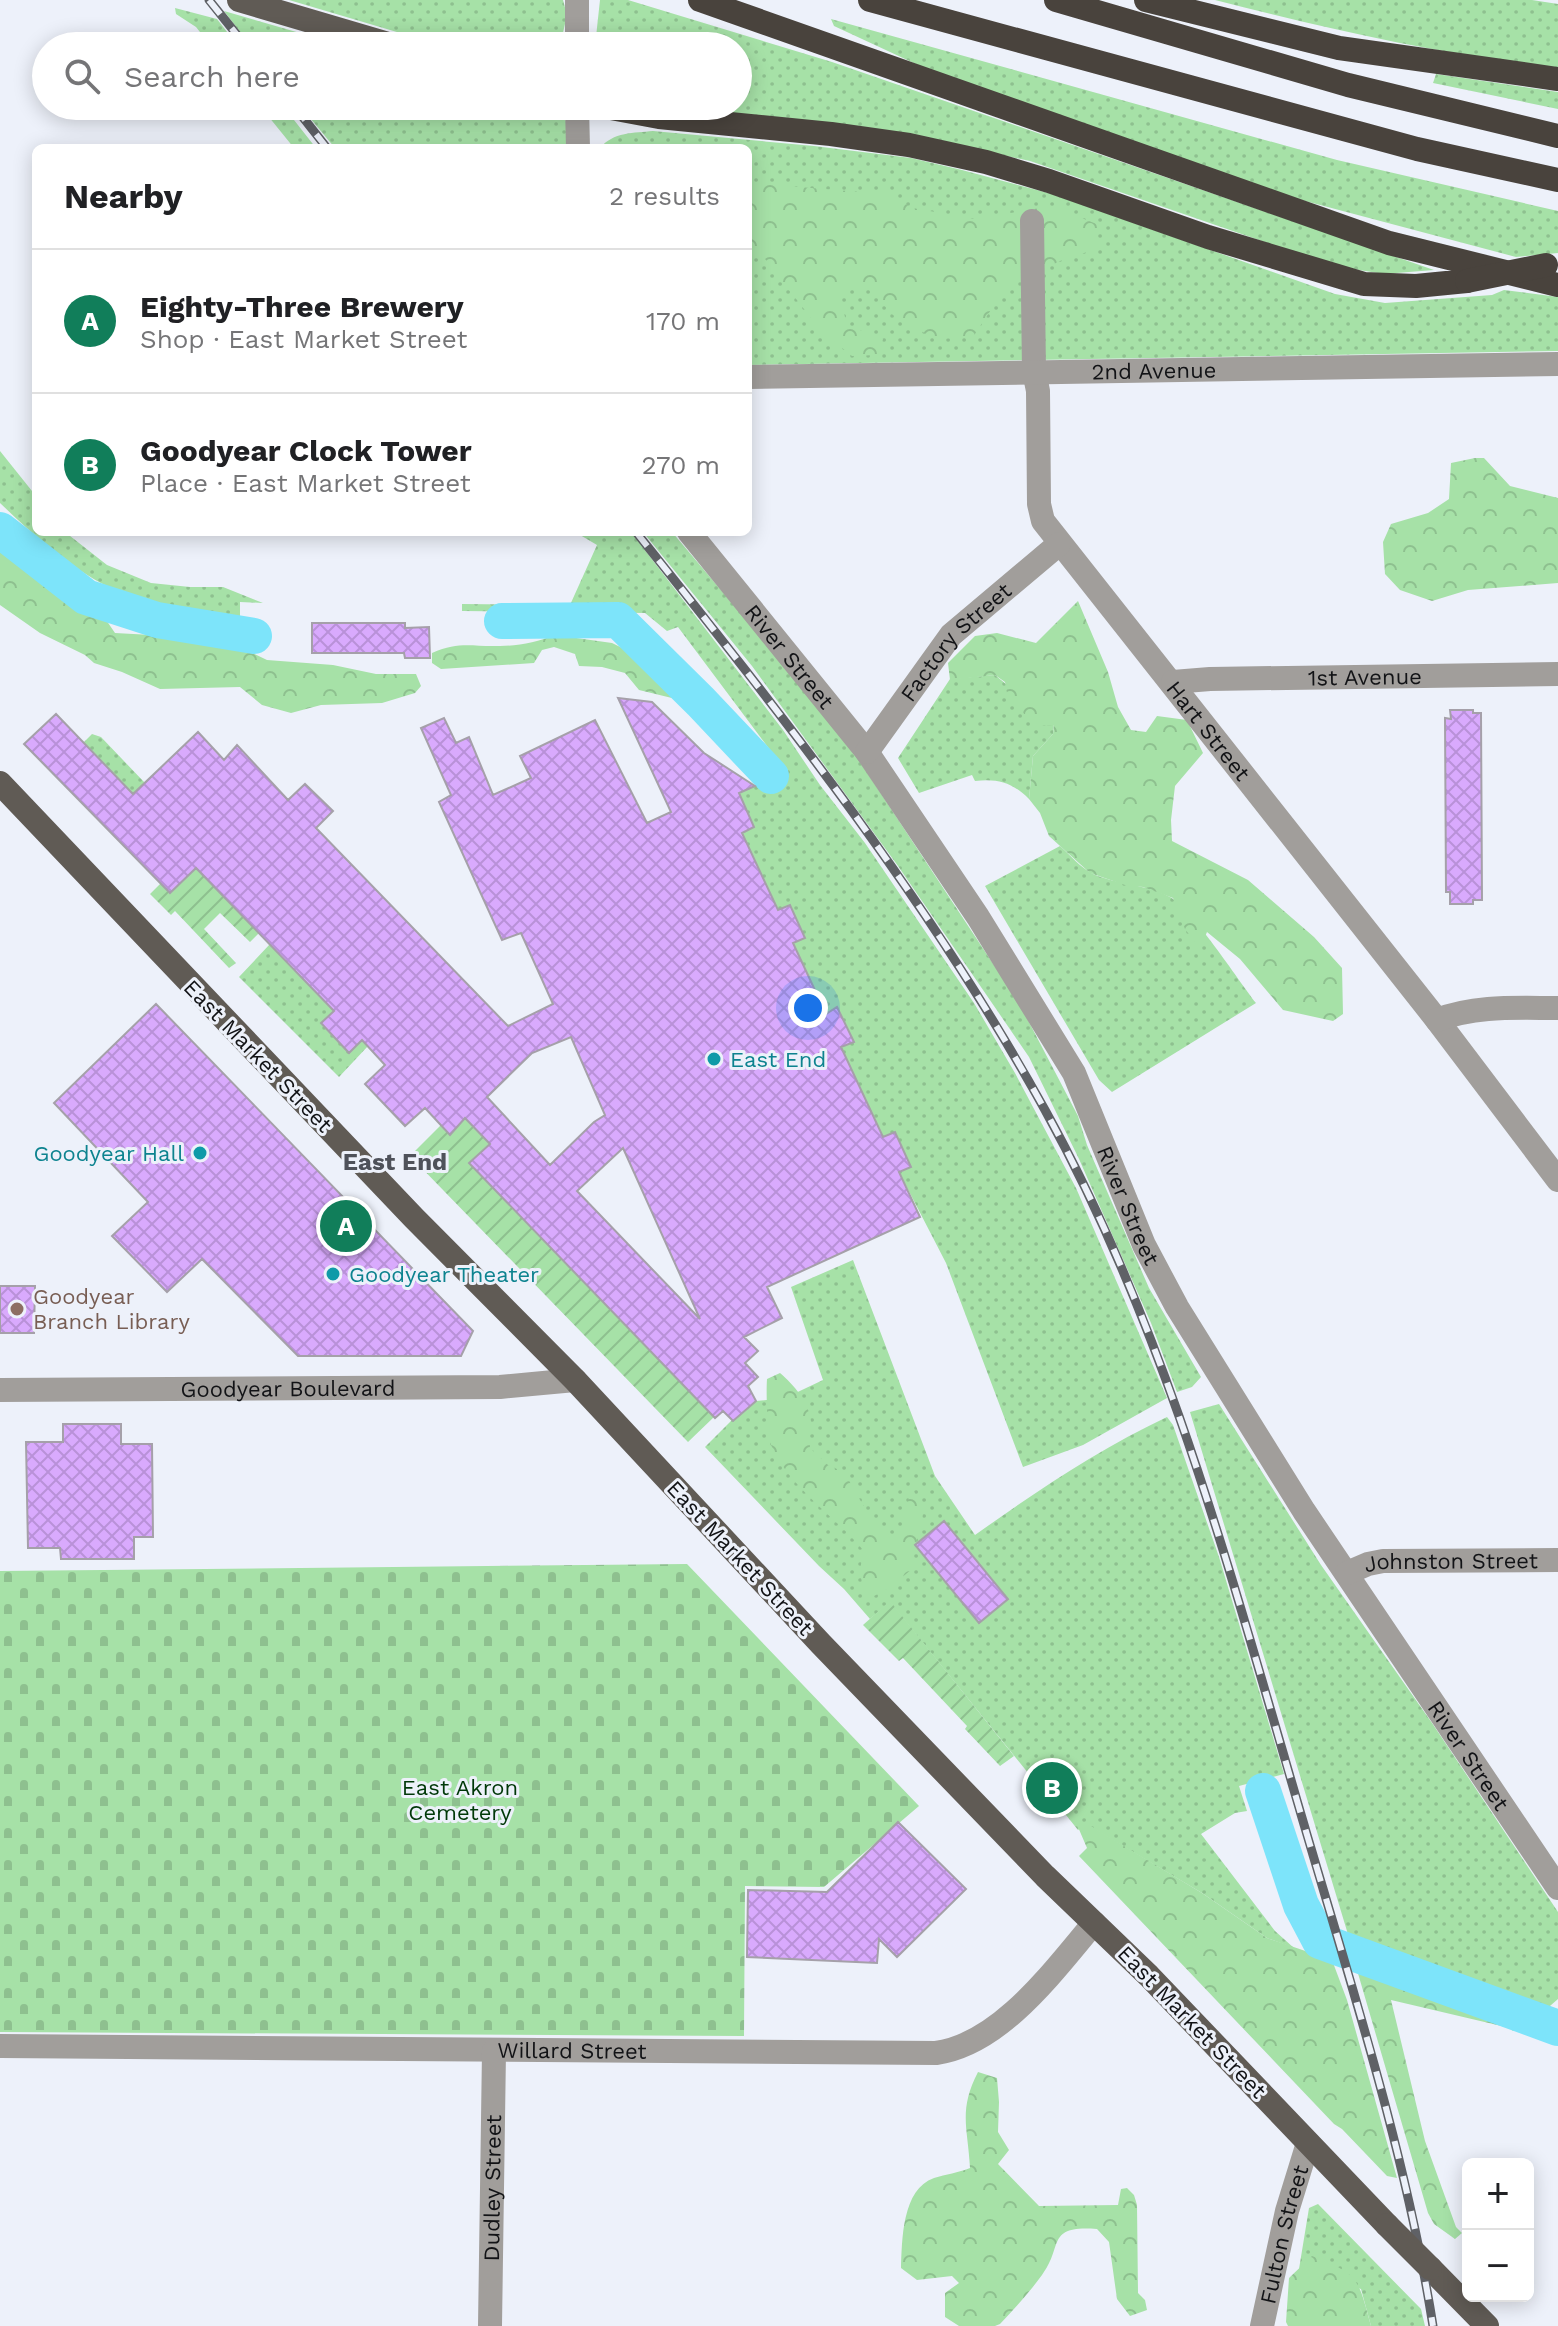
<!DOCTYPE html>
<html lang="en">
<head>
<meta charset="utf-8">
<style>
  :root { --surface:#fff; --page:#f2f2f2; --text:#202124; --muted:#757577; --line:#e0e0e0; --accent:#117e5a }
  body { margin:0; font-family:"Work Sans",sans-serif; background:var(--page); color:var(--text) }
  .controls { position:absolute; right:24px; bottom:24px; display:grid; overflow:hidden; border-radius:12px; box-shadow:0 4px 20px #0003 }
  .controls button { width:72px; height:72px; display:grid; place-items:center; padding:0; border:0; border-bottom:2px solid var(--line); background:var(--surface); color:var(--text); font:40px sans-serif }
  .you { position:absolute; left:808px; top:1008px; width:28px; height:28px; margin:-20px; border:6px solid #fff; border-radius:50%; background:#1a73e8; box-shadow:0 0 0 12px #1a73e833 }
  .badge { display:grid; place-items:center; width:52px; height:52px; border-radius:50%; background:var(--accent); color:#fff; font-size:26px; font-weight:700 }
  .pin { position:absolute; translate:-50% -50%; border:4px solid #fff; box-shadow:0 2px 8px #0006 }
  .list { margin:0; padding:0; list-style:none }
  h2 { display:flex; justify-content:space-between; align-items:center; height:104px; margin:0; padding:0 32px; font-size:34px }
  h2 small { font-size:26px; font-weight:400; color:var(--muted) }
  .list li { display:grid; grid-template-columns:52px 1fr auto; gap:24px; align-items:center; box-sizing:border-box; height:144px; padding:0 32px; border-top:2px solid var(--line) }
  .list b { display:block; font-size:30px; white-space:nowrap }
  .list p { margin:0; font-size:26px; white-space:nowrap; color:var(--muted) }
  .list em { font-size:26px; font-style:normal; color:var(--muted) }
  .icon { flex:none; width:44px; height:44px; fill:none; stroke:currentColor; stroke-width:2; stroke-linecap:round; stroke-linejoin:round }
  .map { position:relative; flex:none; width:1558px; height:2326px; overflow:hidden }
  .search { position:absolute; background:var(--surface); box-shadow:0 4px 20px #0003; left:32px; top:32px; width:720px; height:88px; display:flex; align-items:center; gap:20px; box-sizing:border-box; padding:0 28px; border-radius:44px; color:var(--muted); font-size:30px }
  .panel { position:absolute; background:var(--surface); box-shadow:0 4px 20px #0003; left:32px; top:144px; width:720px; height:392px; border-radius:12px }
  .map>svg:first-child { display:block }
  .grass { fill:url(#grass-dots) }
  .forest { fill:url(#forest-crowns) }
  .cemetery { fill:url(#cemetery-stones) }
  .garden { fill:url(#garden-furrows) }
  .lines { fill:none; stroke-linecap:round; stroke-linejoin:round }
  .river { stroke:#7de4fa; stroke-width:36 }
  .building { fill:url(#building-cross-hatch); stroke:#a5a0a9; stroke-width:2; fill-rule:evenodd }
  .minor { stroke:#a19e9b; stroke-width:24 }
  .major { stroke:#605b55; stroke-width:24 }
  .highway { stroke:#49433d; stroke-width:24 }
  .rail-casing { stroke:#5f6166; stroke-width:9 }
  .rail { stroke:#edf1fa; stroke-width:6; stroke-dasharray:18; stroke-linecap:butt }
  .major-bridge { stroke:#605b55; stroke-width:24 }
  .highway-bridge { stroke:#49433d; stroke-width:24 }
  .culture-dot { fill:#0f9aa8; stroke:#edf1fa; stroke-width:3 }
  .education-dot { fill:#8d6e63; stroke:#edf1fa; stroke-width:3 }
  .labels { text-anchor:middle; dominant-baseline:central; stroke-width:6; stroke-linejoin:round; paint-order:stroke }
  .street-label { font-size:22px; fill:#121316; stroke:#edf1fa }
  .culture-label { font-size:22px; fill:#0d838f; stroke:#edf1fa; text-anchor:start }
  .education-label { font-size:22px; fill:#785e54; stroke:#edf1fa; text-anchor:start }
  .park-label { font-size:22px; fill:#003808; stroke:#edf1fa }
  .neighbourhood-label { font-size:24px; font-weight:bold; fill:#4f525a; stroke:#edf1fa }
</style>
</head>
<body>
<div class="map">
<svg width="1558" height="2326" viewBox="0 0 1558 2326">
  <defs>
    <pattern id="grass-dots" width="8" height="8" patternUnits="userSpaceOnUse" patternTransform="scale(2)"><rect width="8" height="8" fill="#a6e1a7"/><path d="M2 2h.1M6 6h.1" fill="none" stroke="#8ec08f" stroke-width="1.8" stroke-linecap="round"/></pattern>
    <pattern id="forest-crowns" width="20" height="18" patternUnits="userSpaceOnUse" patternTransform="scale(2)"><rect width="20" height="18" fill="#a6e1a7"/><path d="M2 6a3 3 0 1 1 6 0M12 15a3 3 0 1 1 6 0" fill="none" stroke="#8ec08f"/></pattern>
    <pattern id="cemetery-stones" width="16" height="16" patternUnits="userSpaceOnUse" patternTransform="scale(2)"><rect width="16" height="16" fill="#a6e1a7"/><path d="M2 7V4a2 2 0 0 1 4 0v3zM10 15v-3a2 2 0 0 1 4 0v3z" fill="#8ec08f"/></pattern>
    <pattern id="garden-furrows" width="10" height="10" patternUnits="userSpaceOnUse" patternTransform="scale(2)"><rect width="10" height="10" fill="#a6e1a7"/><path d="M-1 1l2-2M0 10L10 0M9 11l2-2" fill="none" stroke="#8ec08f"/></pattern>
    <pattern id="building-cross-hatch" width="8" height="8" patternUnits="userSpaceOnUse" patternTransform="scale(2)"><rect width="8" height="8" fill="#d9aafd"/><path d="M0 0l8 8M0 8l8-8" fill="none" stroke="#b991d8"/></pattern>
  </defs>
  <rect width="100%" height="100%" fill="#edf1fa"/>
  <path class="grass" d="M289 0H563L567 15 560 46H444Z
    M600 0H628L832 62 1434 270 1384 274 1334 266 1030 161 900 133 668 106H738V46H595Z
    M1215 0H1532L1558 4V68C1442 55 1329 29 1215 0Z
    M175 8 217 19 238 46H211L196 27 176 14Z
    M224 11 345 46H251Z
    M831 19 1337 160 1558 211V253L1516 257 1290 197 931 71 834 26Z
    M1436 74 1558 92V109L1433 83Z
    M260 106H283L316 148H294Z
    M300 106H544C571 114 567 124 569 148H335Z
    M653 131 814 146 911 158 962 170 1052 194 1335 294 1385 303 1492 295 1504 290 1558 297V351L748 365V148H600C613 132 634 133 653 131Z
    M0 451 36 496V532H65L107 565 151 583 190 587H223L263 603 240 602V617C208 612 173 609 142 600 85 583 42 543 0 503Z
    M575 532H631L783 730 820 785 865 843 974 1003 1015 1073 1076 1188 1167 1398 1083 1445 1023 1467 946 1263 899 1172 910 1166 895 1132 883 1137 841 1047 854 1042 837 1008 826 1014 793 943 805 937 790 905 778 910 742 833 754 827 739 793 785 770 678 627 667 631 645 613 462 611V604L570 605 597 545Z
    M643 532H672L839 730 1019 1003 1078 1116 1087 1145 1149 1288 1201 1377 1192 1387 1177 1392 1151 1323 1079 1159 1029 1057 898 866 752 666Z
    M995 675 1054 724 1053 734 1033 756 1029 799C1013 783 998 778 975 781L972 775 919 793 898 758 950 679Z
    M92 734 101 737 145 783 133 794 83 743Z
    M1060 846C1070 855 1081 868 1093 874 1118 885 1146 884 1170 897 1192 909 1238 980 1256 1003L1112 1092 1099 1080 985 886Z
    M270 944 334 1011 321 1024 349 1053 362 1040 368 1046 339 1077 239 977Z
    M853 1260 935 1476 975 1535C1037 1491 1099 1449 1167 1417L1173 1425 1219 1557 1284 1774 1239 1786 1247 1811 1235 1813 1201 1834 1275 1931 1294 1948 1267 1938 1202 1893 1086 1824 1078 1830 1054 1800 1069 1790 1055 1771 1037 1784 890 1602 870 1619 844 1589 819 1566 705 1447 732 1420 756 1401 785 1398 823 1380 791 1287Z
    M1219 1404 1321 1565 1432 1723 1558 1912V1999L1543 2012 1350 1941 1190 1412Z
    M1318 2204 1421 2309 1425 2326H1371L1361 2289 1299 2269 1309 2208Z"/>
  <path class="forest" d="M748 183 886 194 913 208 974 219 1052 206 1099 225 1096 249 1060 261 1006 287 973 337 935 339 893 315 869 288 838 289 847 325 883 339 877 355 852 356 821 331 748 237Z
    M1475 458H1484L1510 486 1558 498V583L1468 590 1432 601 1400 590 1385 574 1383 542 1391 524 1428 513 1449 499 1451 463Z
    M0 541 32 574 64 598 102 614 115 633 170 636 201 642 236 645 267 660 333 665 376 674H416L421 686 415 693 382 703 321 705 291 713 262 705 240 687 160 689 122 672 94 663 85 655 40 633 0 605Z
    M1078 601 1108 672 1118 707 1131 730 1146 732 1157 716 1187 720 1203 753 1175 786 1171 820 1172 841 1248 880 1314 937 1342 968 1343 1014 1333 1021 1283 1010 1240 959 1207 932 1200 949 1185 929 1173 898 1143 887 1125 885 1090 873 1049 836 1040 813 1029 799 1033 756 1053 734 1054 725 1034 726 1007 693 1005 682 995 675 950 680 948 663 975 636 997 633 1036 643Z
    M555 635 612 643 649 661 667 675 676 699 639 690 625 673 602 667 579 666 575 654 554 647 542 650 534 663 441 669 432 663V653C460 641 471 647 500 646 518 646 538 642 555 635Z
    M780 1373C794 1385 809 1402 811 1422 811 1430 809 1439 810 1448L828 1465 844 1472 867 1512 893 1541C906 1526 909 1501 910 1482L923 1512 921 1530 913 1548 912 1569 889 1588 874 1596 864 1593 860 1572 863 1550C835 1516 791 1489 772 1447 767 1435 766 1393 767 1379Z
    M1086 1823 1202 1893 1267 1938 1332 1960 1347 2000 1397 2178 1387 2176 1342 2129 1334 2124 1079 1856 1087 1848 1078 1827Z
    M1357 1970 1463 1998 1511 2020 1528 2023 1513 2031 1510 2028 1391 2000 1425 2141 1456 2227 1462 2233 1455 2239 1434 2224 1428 2213Z
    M978 2072 997 2078 999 2102 998 2132 1009 2150 998 2164 1039 2206 1118 2205 1121 2189 1127 2188 1134 2195 1137 2205 1138 2293 1145 2300 1147 2310 1130 2316 1117 2299 1109 2242 1097 2229C1045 2225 1064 2246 1042 2275 1029 2293 1015 2308 1000 2324L995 2326H959L945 2317V2293L959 2283 952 2276 917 2280 901 2268C902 2240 902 2189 934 2178 946 2174 958 2173 970 2168 968 2128 958 2111 978 2072Z
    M1312 2256C1359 2274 1358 2278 1371 2326H1288L1286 2322 1289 2278Z"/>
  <path class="cemetery" d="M687 1564 919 1806 824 1887 745 1886 744 2036 0 2032V1571Z"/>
  <path class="garden" d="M196 868 259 933 250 942 220 913 204 929 236 963 229 968 175 911 171 915 150 894 161 883 171 893Z
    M465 1118 490 1144 470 1164 714 1417 688 1442 410 1156 441 1125 450 1135Z
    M890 1601 1014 1756 1000 1766 965 1729 967 1726 903 1658 899 1661 863 1625Z"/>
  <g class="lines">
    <path class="river" d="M0 530 86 597 157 620 254 636
      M502 621 618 620 701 702 771 776
      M1263 1791 1301 1905 1320 1941 1558 2028"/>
  </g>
  <path class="building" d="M312 623H405V628L429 627 430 658H405L404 653H312Z
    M618 698 652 702 704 753 755 786 739 793 754 827 742 833 778 910 790 905 805 938 793 943 826 1014 837 1007 854 1042 841 1047 883 1137 895 1132 911 1167 899 1172 920 1217 767 1287 782 1318 744 1337 758 1351 745 1363 758 1377 748 1386 756 1401 733 1421 723 1411 715 1418 469 1163 490 1144 465 1118 450 1135 425 1108 405 1126 365 1084 385 1065 362 1040 349 1053 321 1023 334 1011 196 868 170 893 24 744 56 714 133 794 198 732 224 760 237 745 288 800 305 784 333 811 316 828 508 1026 553 1004 521 933 502 940 439 802 451 795 421 728 444 718 456 743 469 737 493 795 531 778 520 756 595 720 647 823 671 812ZM571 1037 605 1115 594 1122 550 1165 487 1097 532 1053ZM623 1148 700 1319 577 1191Z
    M1450 710H1473V713H1481L1482 900H1473V904H1450V892H1446L1445 718 1451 719Z
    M156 1004 473 1331 461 1356H298L202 1259 167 1292 112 1236 148 1202 54 1103Z
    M0 1286H35L34 1333H0Z
    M63 1424H121V1444H152L153 1537H134V1559H61L60 1548H28L26 1442H63Z
    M944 1521 1008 1599 979 1623 915 1545Z
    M1054 1773 1067 1789 1050 1802 1038 1786Z
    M898 1822 966 1889 897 1957 879 1939 877 1963 747 1957 748 1890 827 1892Z"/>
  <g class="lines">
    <g class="minor">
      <path d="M577 0V46"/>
      <path d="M577 106 578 148"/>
      <path id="s1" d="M1032 221 1034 371 1038 391 1039 504 1043 521 1437 1020 1558 1180"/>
      <path id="s2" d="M748 377 1558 364"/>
      <path id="s3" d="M689 532 867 752 978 917 1074 1073 1144 1245 1177 1307 1304 1511 1558 1888"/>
      <path id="s4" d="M1173 682 1210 679 1558 674"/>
      <path id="s5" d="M867 752 951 635 1059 544"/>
      <path d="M1437 1020C1476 1005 1517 1008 1558 1008"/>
      <path id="s6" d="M0 1390 500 1387 575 1380"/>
      <path id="s7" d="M1347 1573 1368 1564 1383 1561 1558 1560"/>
      <path id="s8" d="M0 2046 936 2053C1001 2044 1054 1970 1094 1923"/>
      <path id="s9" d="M490 2326 494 2051"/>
      <path id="s10" d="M1262 2326 1287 2211 1308 2143"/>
    </g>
    <path class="major" d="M239 0 395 46
      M0 783 414 1218 575 1380 821 1644 1045 1876 1149 1976 1387 2225
      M1430 2268 1487 2326"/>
    <path class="highway" d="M700 0 1389 243 1558 285
      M870 0 1417 149 1558 180
      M1056 0 1348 85 1558 136
      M1146 0 1339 48 1558 79
      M600 106 659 117 831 134 909 145 986 162 1049 181 1208 237 1364 284 1416 286 1467 281"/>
    <g class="rail-casing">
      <path id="rail" d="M209 0 246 46
        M294 106 327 148
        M636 532C783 716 931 903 1045 1110 1165 1327 1229 1568 1298 1804 1348 1976 1405 2148 1433 2326"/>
    </g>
    <use href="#rail" class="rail"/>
    <path class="major-bridge" d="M1387 2225 1430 2268"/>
    <path class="highway-bridge" d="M1467 281 1546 265"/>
  </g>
  <g class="culture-dot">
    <circle cx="714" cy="1059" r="8"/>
    <circle cx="200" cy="1153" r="8"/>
    <circle cx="333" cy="1274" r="8"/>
  </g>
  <circle class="education-dot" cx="17" cy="1309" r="8"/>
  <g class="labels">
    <g class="street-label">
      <text stroke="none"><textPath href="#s2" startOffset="406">2nd Avenue</textPath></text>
      <text stroke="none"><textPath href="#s5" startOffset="142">Factory Street</textPath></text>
      <text stroke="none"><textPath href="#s3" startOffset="160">River Street</textPath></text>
      <text stroke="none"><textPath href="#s4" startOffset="192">1st Avenue</textPath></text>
      <text stroke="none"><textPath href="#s1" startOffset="568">Hart Street</textPath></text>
      <text transform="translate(258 1056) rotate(46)">East Market Street</text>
      <text stroke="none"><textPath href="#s3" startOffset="808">River Street</textPath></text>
      <text stroke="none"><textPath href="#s6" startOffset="288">Goodyear Boulevard</textPath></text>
      <text transform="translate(740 1558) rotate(47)">East Market Street</text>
      <text stroke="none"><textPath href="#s7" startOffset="106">Johnston Street</textPath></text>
      <text stroke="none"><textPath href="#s3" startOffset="1456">River Street</textPath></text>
      <text transform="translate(1192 2022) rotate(46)">East Market Street</text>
      <text stroke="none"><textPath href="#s8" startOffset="572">Willard Street</textPath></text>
      <text stroke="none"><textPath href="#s9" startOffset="138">Dudley Street</textPath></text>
      <text stroke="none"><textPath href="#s10" startOffset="94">Fulton Street</textPath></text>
    </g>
    <g class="culture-label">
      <text x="730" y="1059">East End</text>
      <text x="184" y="1153" text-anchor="end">Goodyear Hall</text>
      <text x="349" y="1274">Goodyear Theater</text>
    </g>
    <g class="education-label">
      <text x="33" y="1296">Goodyear<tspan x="33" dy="25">Branch Library</tspan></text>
    </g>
    <g class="park-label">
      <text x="460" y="1787">East Akron<tspan x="460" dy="25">Cemetery</tspan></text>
    </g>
    <g class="neighbourhood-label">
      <text x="395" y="1162">East End</text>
    </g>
  </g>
</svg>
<div class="controls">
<button>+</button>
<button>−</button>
</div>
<div class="you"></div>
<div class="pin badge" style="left:346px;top:1226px">A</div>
<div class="pin badge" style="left:1052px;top:1788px">B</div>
<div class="search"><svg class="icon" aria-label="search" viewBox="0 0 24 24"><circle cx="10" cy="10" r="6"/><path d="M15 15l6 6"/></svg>Search here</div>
<section class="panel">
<h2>Nearby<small>2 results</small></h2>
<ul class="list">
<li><span class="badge">A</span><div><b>Eighty-Three Brewery</b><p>Shop · East Market Street</p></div><em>170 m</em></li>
<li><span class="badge">B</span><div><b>Goodyear Clock Tower</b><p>Place · East Market Street</p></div><em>270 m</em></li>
</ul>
</section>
</div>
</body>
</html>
